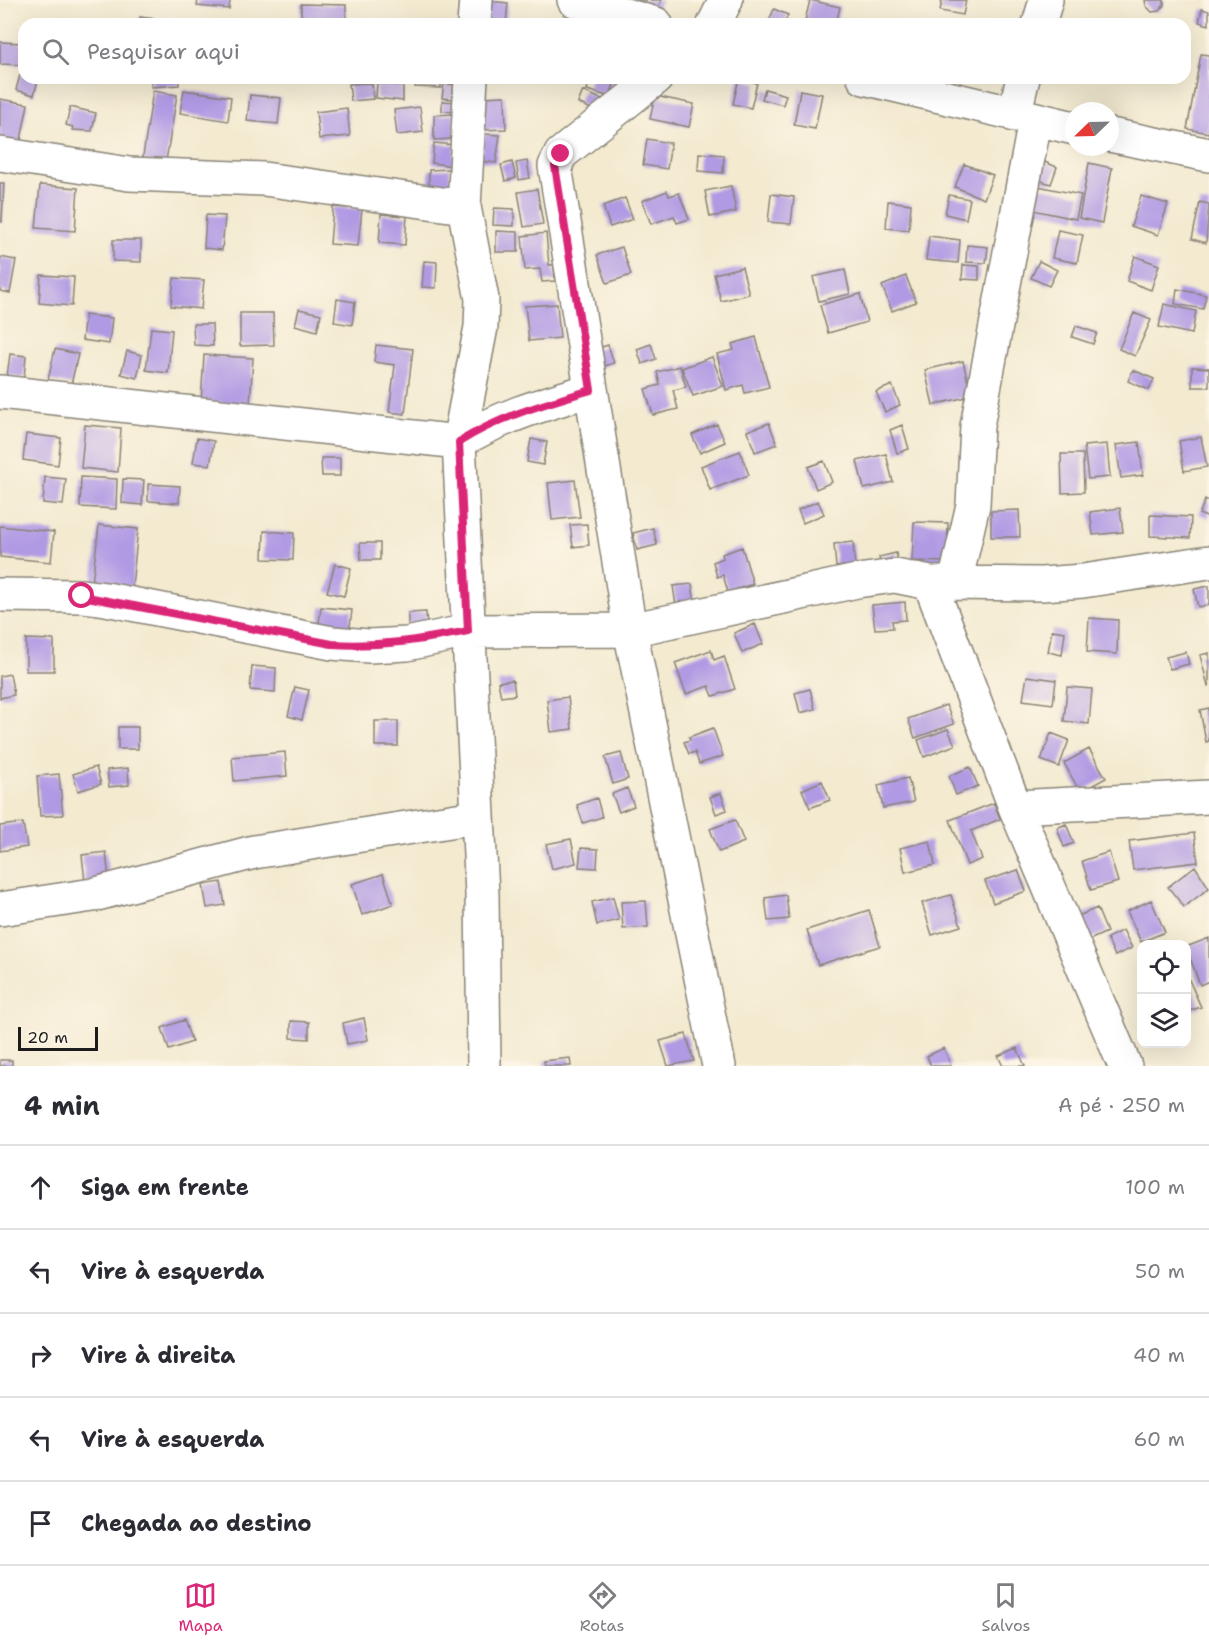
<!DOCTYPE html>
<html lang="pt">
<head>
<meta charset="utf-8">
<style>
  :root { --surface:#fff; --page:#f7f7f7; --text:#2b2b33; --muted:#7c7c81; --line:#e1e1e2; --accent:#db2777 }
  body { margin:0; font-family:"Shantell Sans",sans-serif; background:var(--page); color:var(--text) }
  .controls { position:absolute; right:18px; bottom:18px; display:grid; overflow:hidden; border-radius:12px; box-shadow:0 6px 24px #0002 }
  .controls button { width:54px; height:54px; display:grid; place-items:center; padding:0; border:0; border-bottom:2px solid var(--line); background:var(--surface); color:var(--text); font:30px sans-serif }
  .compass { position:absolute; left:1065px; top:102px; width:54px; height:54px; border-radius:50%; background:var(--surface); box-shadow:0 6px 24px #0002; rotate:247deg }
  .scale { position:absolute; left:18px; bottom:15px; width:80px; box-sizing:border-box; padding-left:6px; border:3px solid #1c1c1c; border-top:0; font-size:16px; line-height:21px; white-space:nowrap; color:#1c1c1c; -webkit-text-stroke:4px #fcf5e5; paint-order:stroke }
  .stop { position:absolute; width:18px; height:18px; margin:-14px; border:4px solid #db2777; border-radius:50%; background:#fff }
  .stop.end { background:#db2777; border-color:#fff; box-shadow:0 2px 6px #0008 }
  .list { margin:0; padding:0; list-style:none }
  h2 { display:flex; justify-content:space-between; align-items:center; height:78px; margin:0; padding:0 24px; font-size:26px }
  h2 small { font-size:20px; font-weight:400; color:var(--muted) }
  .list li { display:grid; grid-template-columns:39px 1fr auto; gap:18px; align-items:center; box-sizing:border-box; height:84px; padding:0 24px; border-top:2px solid var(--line) }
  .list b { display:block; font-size:22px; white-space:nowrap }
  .list em { font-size:20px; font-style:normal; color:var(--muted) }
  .icon { flex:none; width:33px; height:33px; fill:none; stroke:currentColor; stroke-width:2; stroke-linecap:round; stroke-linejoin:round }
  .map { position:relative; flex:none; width:1209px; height:1066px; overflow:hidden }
  .search { position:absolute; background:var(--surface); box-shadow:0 6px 24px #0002; left:18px; right:18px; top:18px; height:66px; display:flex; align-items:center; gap:15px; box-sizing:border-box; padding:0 21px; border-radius:18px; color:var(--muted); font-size:22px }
  .sheet { height:498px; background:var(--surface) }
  nav { display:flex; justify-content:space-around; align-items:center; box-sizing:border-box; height:84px; border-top:2px solid var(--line); background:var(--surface); font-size:16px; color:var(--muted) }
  nav a { display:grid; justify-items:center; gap:3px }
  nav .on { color:var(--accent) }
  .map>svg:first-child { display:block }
  .building { fill:#b09ae4 }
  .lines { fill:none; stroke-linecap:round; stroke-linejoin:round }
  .minor-casing { stroke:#888376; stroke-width:36 }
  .minor { stroke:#fff; stroke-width:33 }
  .route { stroke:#db2777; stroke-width:8 }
</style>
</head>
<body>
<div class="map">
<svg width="1209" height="1066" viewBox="0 0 1209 1066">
  <rect width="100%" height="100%" fill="#fcf5e5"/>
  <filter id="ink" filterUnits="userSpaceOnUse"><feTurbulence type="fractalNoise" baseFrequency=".0167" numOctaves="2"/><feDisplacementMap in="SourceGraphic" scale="12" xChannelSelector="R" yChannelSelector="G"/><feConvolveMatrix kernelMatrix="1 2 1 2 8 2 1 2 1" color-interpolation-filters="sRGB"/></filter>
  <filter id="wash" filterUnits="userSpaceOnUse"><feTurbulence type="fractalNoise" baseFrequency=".008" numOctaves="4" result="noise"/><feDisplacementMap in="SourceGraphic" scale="24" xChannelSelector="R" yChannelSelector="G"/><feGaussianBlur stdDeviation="1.35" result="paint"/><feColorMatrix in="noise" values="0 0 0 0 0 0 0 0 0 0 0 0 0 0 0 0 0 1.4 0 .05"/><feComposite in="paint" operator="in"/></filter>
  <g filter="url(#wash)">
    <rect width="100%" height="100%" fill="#f3ead0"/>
    <g id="blocks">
      <path class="building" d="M198 0H230L229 9 197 6Z
        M636 0H662L650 20 631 9Z
        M810 0 840 7 836 24 805 21Z
        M942 0H966L963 15 940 11Z
        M1145 0H1164V5L1159 11 1152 12 1146 6Z
        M488 1 508 3 506 24H486Z
        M301 4 346 5V24H301Z
        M774 9 788 15 784 24 769 21Z
        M1202 9 1209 11V25L1199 22Z
        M140 17 155 19 154 24H139Z
        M0 42 24 43V65L0 64Z
        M1201 54 1209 55V133L1187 129Z
        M20 75 38 80 34 95 16 90Z
        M151 78H179V85L152 87Z
        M415 78H441V88L415 87Z
        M590 78 615 80 610 97 587 90Z
        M739 78 757 83 751 108 733 104Z
        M372 83 373 99 351 101 349 84Z
        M377 83 403 86V101L376 98Z
        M444 83 454 85 452 99 442 98Z
        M765 89 786 95 783 105 762 99Z
        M184 90 231 97 228 121 180 113Z
        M800 90 822 94 815 129 794 125Z
        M153 91 177 95 164 173 141 169Z
        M583 91 610 103 605 115 578 103Z
        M250 95 281 98 278 124 247 121Z
        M505 96 506 129 483 130 482 97Z
        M655 96 694 104 689 127 650 119Z
        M0 99 28 104 20 145 0 141Z
        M442 101 457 102V112L442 111Z
        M70 107 96 113 92 131 72 130 73 127 66 125Z
        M420 107 423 132 397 135 394 110Z
        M347 108 350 136 319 139 316 112Z
        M454 114 455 139 434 140V115Z
        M484 134 500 135 496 163 481 161Z
        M647 139 671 143 667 169 643 165Z
        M434 143 455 145 453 166 432 163Z
        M699 153 724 155 723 173 698 171Z
        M527 161 530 178 519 180 516 163Z
        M1042 161 1057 167 1051 184 1035 179Z
        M512 162 516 178 505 181 501 165Z
        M1089 163 1112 168 1102 223 1079 218Z
        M964 164 993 175 984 199 955 187Z
        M450 169V188L429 189V170Z
        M0 183H4L2 222H0Z
        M40 185 78 188 75 231 36 228Z
        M1033 185 1081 195 1076 219 1028 209Z
        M731 186 736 212 710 217 705 191Z
        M537 189 543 224 524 227 518 192Z
        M667 191 669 196 679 193 689 219 677 223 674 216 651 224 642 201Z
        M771 194 794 197 791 224 768 222Z
        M949 195 970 199 966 219 945 214Z
        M1141 196 1168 204 1158 235 1131 226Z
        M625 198 633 219 610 227 603 206Z
        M888 201 911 204 909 230 886 228Z
        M1200 202 1209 204 1206 243 1192 239Z
        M333 207 362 209 358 246 330 244Z
        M494 208 514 209V226L493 225Z
        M381 214 407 216 405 245 379 243Z
        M206 215 225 216 222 250 204 248Z
        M1058 230 1083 235 1077 263 1052 258Z
        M496 231 518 232V252H496Z
        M546 233 549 265H554L555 281 542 282 540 269 525 270 522 236Z
        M929 236 960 240 958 263 926 260Z
        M113 240H141V262L113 261Z
        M967 245 988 247 986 263 966 262Z
        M622 247 631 275 607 283 597 255Z
        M1135 256 1159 265 1151 290 1127 281Z
        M0 257 16 260 10 293 0 291Z
        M424 261 437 262 436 288 422 287Z
        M1039 261 1057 270 1049 286 1031 278Z
        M963 265 979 266V280L962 279Z
        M742 267 749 294 721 301 714 274Z
        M845 270 850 294 819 301 813 277Z
        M41 275 74 277 72 306 39 303Z
        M906 276 916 302 892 311 882 286Z
        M174 278 204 280 201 309 171 306Z
        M1177 289 1206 295 1203 309 1175 304Z
        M860 294 867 322 828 333 820 305Z
        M337 299 355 302 352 325 334 322Z
        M557 304 560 338 529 341 525 306Z
        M1164 304 1196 311 1192 334 1159 327Z
        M299 309 321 314 317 331 295 325Z
        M240 313H273L274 345 240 346Z
        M1134 313 1151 320 1135 356 1119 349Z
        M85 315 112 318 109 344 82 340Z
        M193 324H212L213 346 194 345Z
        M1076 326 1097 333 1093 344 1072 337Z
        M151 328 172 330 168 373 146 370Z
        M756 337 769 387 745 393 743 385 726 390 717 354 734 350 732 344Z
        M651 344 656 359 642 364 637 349Z
        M376 345 413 349 405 414 389 412 395 365 374 362Z
        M608 345 614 363 596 369 590 351Z
        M55 349 78 354 71 385 48 380Z
        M127 351 142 355 137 378 121 374Z
        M10 354 26 356 24 378 7 376Z
        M204 355 253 358 250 405 201 402Z
        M712 357 723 386 693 396 682 368Z
        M963 361 971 396 933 405 925 370Z
        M680 366 686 387 673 390 678 409 653 415 645 389 660 385 657 372Z
        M1192 367 1209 368V387H1192Z
        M1133 370 1154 379 1149 390 1128 381Z
        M892 385 900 405 885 412 876 392Z
        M769 423 777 444 755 452 747 431Z
        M717 424 725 442 700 453 692 435Z
        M85 425 121 428 118 472 81 468Z
        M902 425 909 449 897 453 890 430Z
        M26 434 61 438 58 465 23 460Z
        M1201 437 1207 467 1184 471 1179 441Z
        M197 438 214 441 210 465 193 463Z
        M531 439 547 442 543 465 527 462Z
        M1139 442 1143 475 1121 478 1116 445Z
        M1107 444 1110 477 1088 479 1084 446Z
        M740 451 749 475 710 490 701 466Z
        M886 454 893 482 864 489 857 461Z
        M1061 454H1083L1084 492 1062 493Z
        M321 458H340V476H322Z
        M824 461 832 482 816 489 808 467Z
        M45 477 66 479 63 505 43 503Z
        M81 477 117 479 116 509 80 507Z
        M123 479 144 480 142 505 122 503Z
        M575 480 580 517 552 520 548 483Z
        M148 484 180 486 179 503 148 501Z
        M1205 500 1209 502V518L1199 514Z
        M818 501 824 514 803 523 798 510Z
        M1120 508 1123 532 1093 535 1090 512Z
        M1019 510 1020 537H991V511Z
        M1150 515 1191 517 1190 538 1150 536Z
        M914 522 948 523 947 562 912 561Z
        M587 524 589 545 573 547 570 525Z
        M99 525 138 529 132 587 92 583Z
        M0 526 54 532 51 562 0 557Z
        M653 528 657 545 637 550 633 533Z
        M264 531 294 533 293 560 263 559Z
        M853 542 855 565 836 567 834 544Z
        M360 543H380V560H361Z
        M742 547 753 584 728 592 723 575 717 577 713 562 723 558 722 554Z
        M896 553 899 565 881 569 879 557Z
        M335 564 351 568 344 596 327 592Z
        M692 584 697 616 678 618 673 586Z
        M1209 586V605L1198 607 1194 589Z
        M905 602 906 620 892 621 893 628 875 629 872 605Z
        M321 607 352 610 349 634 318 631Z
        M426 612 427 627H408V613Z
        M1089 618 1118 620 1117 654 1087 652Z
        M755 624 763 644 742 653 734 633Z
        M1052 630 1065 632 1062 655 1048 652Z
        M26 639 54 640V671H26Z
        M711 650 714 660 724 656 735 689 713 696 709 686 686 694 675 663Z
        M1186 652 1189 664 1170 669 1166 657Z
        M1209 653V686H1208L1200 655Z
        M252 666 276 668 275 692 250 690Z
        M10 674 14 695 0 698V676Z
        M1027 676 1056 680 1053 704 1023 700Z
        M513 680 515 695 501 697 498 682Z
        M295 687 309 690 302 720 288 716Z
        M1067 687 1092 689 1089 724 1064 721Z
        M810 689 815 709 800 713 795 693Z
        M568 697 572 729 551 732 547 700Z
        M946 705 954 724 915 738 908 719Z
        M1209 708V741L1206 742 1200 710Z
        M375 721H398V746H375Z
        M118 727H138V749H118Z
        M713 728 723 756 699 764 695 752 689 754 684 742 690 740 689 737Z
        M948 729 955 745 924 757 918 740Z
        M1051 733 1069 740 1059 767 1041 760Z
        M1089 749 1106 778 1080 792 1064 763Z
        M285 752 287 776 234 781 232 757Z
        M621 753 628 779 613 784 605 757Z
        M96 767 101 784 78 791 73 774Z
        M970 767 978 786 956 795 949 776Z
        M128 768 129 785 109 787 107 770Z
        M59 774 63 815 40 816 37 776Z
        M908 778 914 802 883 808 878 785Z
        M822 781 830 800 810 808 802 790Z
        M627 788 634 806 619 812 612 794Z
        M721 793 727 810 716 814 710 797Z
        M597 798 602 817 583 823 577 805Z
        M994 803 1000 819 971 831 982 859 967 865 950 820Z
        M735 820 744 842 719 852 710 829Z
        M23 823 27 847 0 851V826Z
        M1066 824 1074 843 1064 847 1057 828Z
        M1194 833 1198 862 1133 870 1129 841Z
        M571 839 576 863 552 869 546 844Z
        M930 841 935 865 905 872 900 848Z
        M581 848 598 849 597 868 579 867Z
        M106 852 109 880 85 882 82 855Z
        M1109 852 1118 882 1091 890 1082 861Z
        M1195 866 1209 888 1184 907 1168 887Z
        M1018 870 1026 891 993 903 985 881Z
        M383 874 393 904 362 915 352 884Z
        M221 882 225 905 207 908 203 885Z
        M786 895 789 919 768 921 765 898Z
        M951 895 961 926 932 935 922 903Z
        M613 897 619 920 597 925 592 902Z
        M1151 900 1165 932 1141 942 1127 911Z
        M646 901 648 927 623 929 621 902Z
        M1097 908 1107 932 1087 941 1076 917Z
        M869 910 880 946 818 965 807 930Z
        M1123 930 1132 948 1115 956 1107 938Z
        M1209 938V981L1200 985 1186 947Z
        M1186 973 1201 1007 1186 1012Z
        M364 1018 368 1040 347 1044 343 1023Z
        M184 1020 192 1042 169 1050 162 1028Z
        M291 1021 309 1022V1039L291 1038Z
        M686 1034 694 1061 668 1066 660 1041Z
        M944 1048 951 1066H931L927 1056Z
        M1017 1048 1025 1066H1003L998 1056Z
        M570 1058 571 1066H545L544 1061Z
        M0 1060H12V1066H0Z"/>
    </g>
  </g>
  <g filter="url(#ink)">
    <use href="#blocks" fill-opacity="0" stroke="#888376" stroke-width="1.5"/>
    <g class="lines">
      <g class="minor-casing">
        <path id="minor" d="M574 0 656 24
          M474 24 476 0
          M714 24 726 0
          M1039 24 1046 0
          M471 78 464 207 482 299 481 327 459 442 482 894 484 1066
          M656 78 561 154 555 166 630 630 719 1066
          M864 78 1074 128
          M1014 115 1023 78
          M1110 135 1209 155
          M0 154 129 174 264 179 464 207
          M0 392 459 442C501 416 544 404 591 390
          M935 583 1042 584 1083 581 1209 562
          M955 583 973 505 977 426 1035 121
          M0 595 82 596 106 599 332 643 369 646 407 644 468 631 630 630 857 581 895 576 930 583 1015 807 1125 1066
          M1015 807 1209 797
          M0 909 93 895 254 852 476 817"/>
      </g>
      <use href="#minor" class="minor"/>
    </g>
  </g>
  <g class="lines" filter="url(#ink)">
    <path class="route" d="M82 596 332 644C380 647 421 640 468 631L459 442C501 416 544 404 591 390L555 166 561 154"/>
  </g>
</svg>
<div class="controls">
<button><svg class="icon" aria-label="locate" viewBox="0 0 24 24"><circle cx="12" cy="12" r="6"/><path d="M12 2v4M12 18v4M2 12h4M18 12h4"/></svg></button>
<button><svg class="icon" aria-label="layers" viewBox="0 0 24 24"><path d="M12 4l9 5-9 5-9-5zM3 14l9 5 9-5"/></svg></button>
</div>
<svg class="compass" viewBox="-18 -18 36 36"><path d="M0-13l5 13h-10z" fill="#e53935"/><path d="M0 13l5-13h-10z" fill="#7c7c81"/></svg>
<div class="scale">20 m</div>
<div class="stop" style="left:82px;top:596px"></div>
<div class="stop end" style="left:561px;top:154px"></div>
<div class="search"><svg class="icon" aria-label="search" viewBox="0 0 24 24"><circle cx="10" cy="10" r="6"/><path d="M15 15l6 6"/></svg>Pesquisar aqui</div>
</div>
<section class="sheet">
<h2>4 min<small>A pé · 250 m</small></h2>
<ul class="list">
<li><svg class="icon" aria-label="ahead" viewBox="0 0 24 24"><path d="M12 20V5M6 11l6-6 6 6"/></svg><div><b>Siga em frente</b></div><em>100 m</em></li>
<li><svg class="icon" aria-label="left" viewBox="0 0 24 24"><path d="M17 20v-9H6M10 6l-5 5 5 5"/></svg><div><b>Vire à esquerda</b></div><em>50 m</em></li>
<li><svg class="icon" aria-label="right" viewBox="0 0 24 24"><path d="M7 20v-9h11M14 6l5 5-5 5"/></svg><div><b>Vire à direita</b></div><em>40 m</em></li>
<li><svg class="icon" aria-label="left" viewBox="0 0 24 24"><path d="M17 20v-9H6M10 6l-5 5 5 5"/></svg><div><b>Vire à esquerda</b></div><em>60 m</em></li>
<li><svg class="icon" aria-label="arrive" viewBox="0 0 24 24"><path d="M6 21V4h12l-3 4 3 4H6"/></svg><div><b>Chegada ao destino</b></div></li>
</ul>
</section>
<nav>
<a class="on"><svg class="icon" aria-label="map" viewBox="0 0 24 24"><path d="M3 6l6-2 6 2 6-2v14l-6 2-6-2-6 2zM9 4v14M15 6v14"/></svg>Mapa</a>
<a><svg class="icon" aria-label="directions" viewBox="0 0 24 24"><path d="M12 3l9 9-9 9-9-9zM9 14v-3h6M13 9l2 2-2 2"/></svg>Rotas</a>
<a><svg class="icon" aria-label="saved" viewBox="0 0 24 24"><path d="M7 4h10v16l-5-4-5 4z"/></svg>Salvos</a>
</nav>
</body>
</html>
